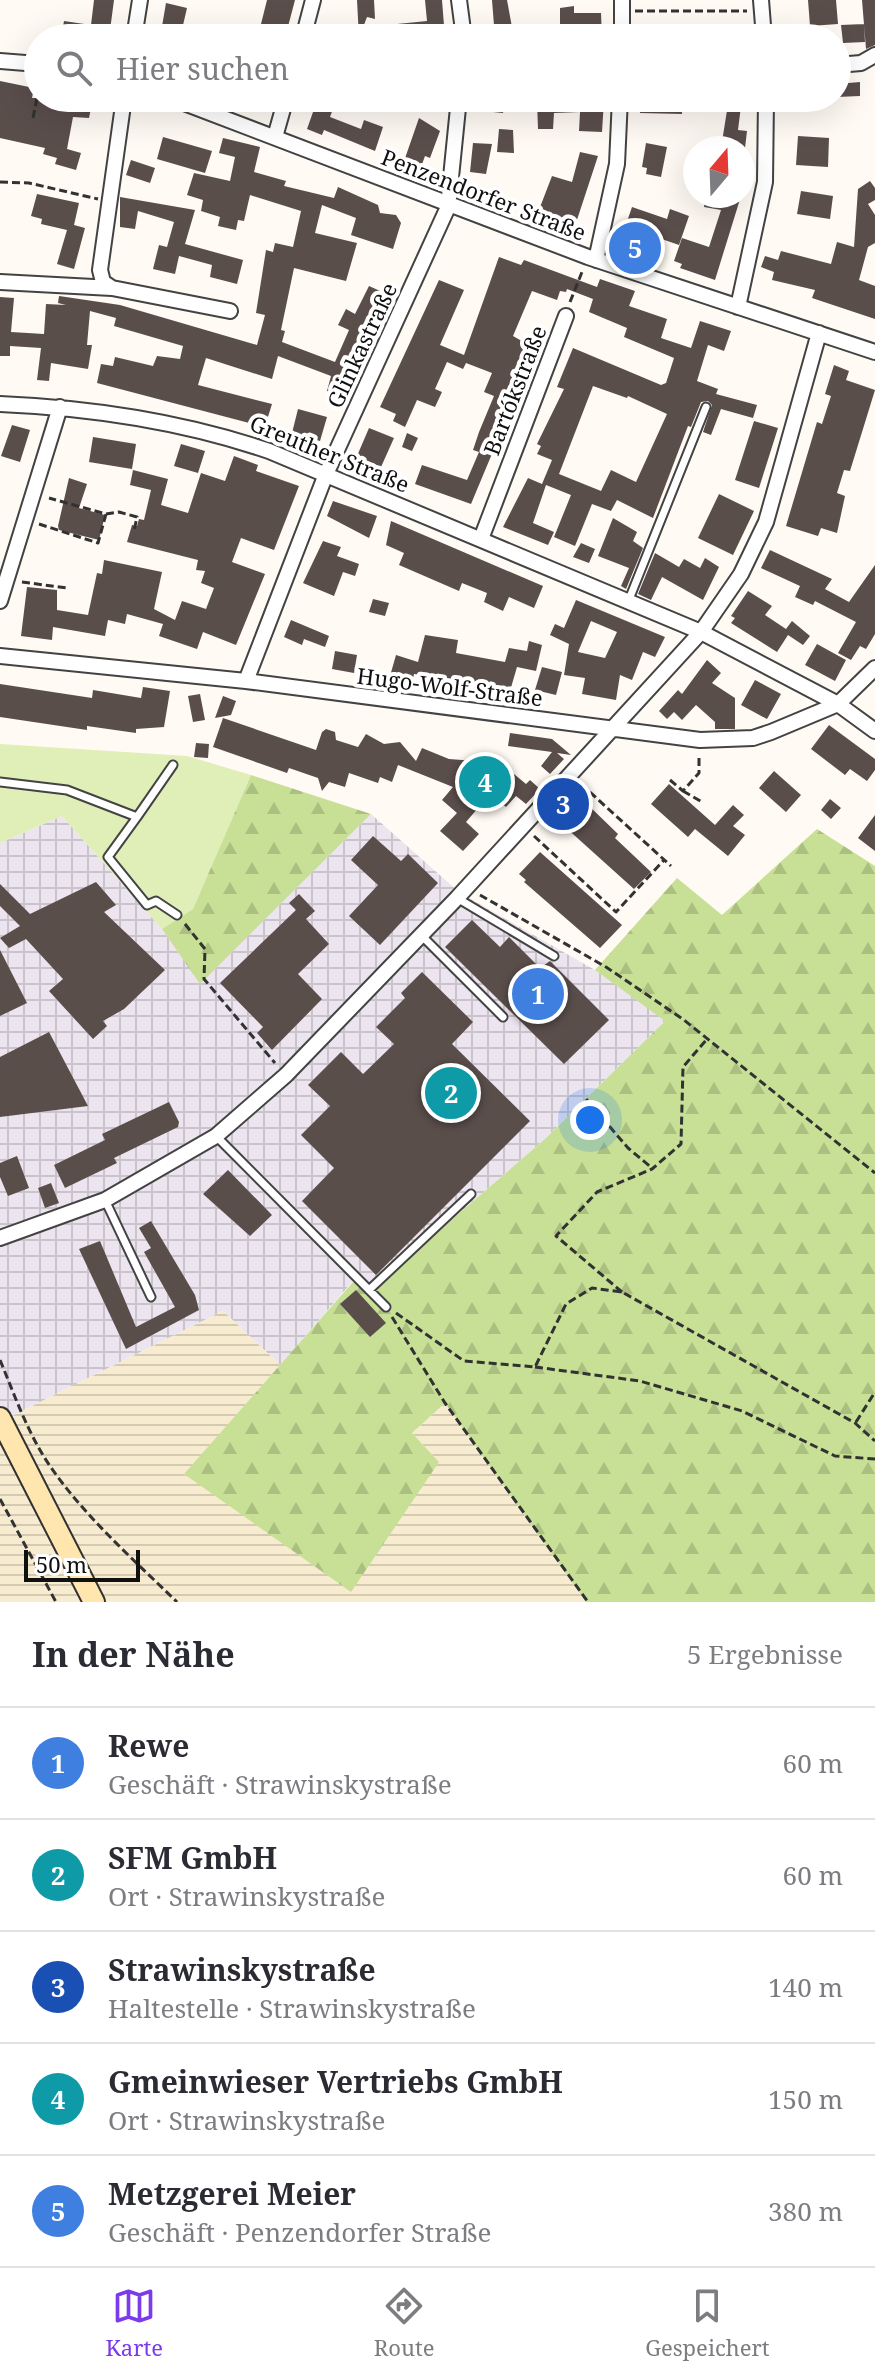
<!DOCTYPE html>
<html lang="de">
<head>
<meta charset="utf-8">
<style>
  :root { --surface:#fff; --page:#f2f2f3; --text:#2b2b33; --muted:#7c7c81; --line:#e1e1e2; --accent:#7c3aed }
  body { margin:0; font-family:"Noto Serif",serif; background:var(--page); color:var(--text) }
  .compass { position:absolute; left:683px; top:136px; width:72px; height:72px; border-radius:50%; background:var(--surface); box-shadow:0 8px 32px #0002; rotate:19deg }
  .scale { position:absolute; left:24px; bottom:20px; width:116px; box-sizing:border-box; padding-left:8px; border:4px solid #101010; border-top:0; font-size:22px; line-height:28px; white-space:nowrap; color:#101010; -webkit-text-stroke:6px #fff; paint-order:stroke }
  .you { position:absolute; left:590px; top:1120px; width:28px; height:28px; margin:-20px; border:6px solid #fff; border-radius:50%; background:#1a73e8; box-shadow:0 0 0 12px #1a73e833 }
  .badge { display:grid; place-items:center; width:52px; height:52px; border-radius:50%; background:var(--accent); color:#fff; font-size:26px; font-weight:700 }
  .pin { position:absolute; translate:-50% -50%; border:4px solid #fff; box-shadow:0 2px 8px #0006 }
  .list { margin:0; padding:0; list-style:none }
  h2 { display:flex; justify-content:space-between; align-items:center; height:104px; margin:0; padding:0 32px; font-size:34px }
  h2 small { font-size:26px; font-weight:400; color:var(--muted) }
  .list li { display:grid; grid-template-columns:52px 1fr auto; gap:24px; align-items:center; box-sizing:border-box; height:112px; padding:0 32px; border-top:2px solid var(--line) }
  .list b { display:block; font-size:30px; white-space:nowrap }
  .list p { margin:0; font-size:26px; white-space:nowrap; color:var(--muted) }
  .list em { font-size:26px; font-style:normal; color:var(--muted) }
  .icon { flex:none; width:44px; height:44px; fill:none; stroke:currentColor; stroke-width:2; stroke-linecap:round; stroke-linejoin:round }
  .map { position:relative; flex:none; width:875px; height:1602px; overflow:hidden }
  .search { position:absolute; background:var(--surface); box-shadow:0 8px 32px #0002; left:24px; right:24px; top:24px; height:88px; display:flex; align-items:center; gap:20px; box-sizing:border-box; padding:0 28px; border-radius:44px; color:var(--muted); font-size:30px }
  .sheet { height:664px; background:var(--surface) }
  nav { display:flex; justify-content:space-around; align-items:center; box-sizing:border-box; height:112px; border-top:2px solid var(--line); background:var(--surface); font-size:22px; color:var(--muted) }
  nav a { display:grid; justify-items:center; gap:4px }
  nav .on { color:var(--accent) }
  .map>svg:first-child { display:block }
  .industrial { fill:url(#industrial-grid) }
  .farmland { fill:url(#farmland-rules) }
  .green { fill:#e0eeb8 }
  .forest { fill:url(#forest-firs) }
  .building { fill:#5a4e4b; fill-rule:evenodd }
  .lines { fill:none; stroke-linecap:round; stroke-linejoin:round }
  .lane-casing { stroke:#434343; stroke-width:11 }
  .street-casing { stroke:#434343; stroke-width:18 }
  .secondary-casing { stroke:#323232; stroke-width:24 }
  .path { stroke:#323232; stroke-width:3; stroke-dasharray:8 4; stroke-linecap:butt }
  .lane { stroke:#fff; stroke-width:7 }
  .street { stroke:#fff; stroke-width:14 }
  .secondary { stroke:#ffe5ae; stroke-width:20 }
  .labels { text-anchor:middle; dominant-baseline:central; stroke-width:8; stroke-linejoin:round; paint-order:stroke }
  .street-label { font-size:22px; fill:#101010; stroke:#fff }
</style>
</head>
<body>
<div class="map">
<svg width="875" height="1602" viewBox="0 0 875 1602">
  <defs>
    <pattern id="industrial-grid" width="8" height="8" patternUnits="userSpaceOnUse" patternTransform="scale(2)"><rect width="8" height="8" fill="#ece4ef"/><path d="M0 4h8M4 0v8" fill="none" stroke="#c9c3cc"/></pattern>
    <pattern id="farmland-rules" width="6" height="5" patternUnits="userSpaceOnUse" patternTransform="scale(2)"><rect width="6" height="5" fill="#f8ecd0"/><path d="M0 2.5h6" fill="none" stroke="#d4c9b2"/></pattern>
    <pattern id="forest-firs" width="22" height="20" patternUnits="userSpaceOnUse" patternTransform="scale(2)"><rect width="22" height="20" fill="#c7e096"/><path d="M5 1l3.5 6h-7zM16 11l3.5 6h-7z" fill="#aabf80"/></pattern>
  </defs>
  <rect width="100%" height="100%" fill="#fffaf3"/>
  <path class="industrial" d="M371 814 460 893 595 970 666 1020 546 1138 374 1287 359 1274 280 1365 223 1311 0 1422V843L62 816 162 929 200 983Z"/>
  <path class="farmland" d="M223 1311 280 1365 184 1475 439 1462 412 1433 445 1403 586 1602H0V1422Z"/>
  <path class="green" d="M0 744 187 756 251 775 193 909 162 929 62 816 0 843Z"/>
  <path class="forest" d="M251 775 371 814 200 984 162 929 193 909Z
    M817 829 875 866V1602H586L445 1403 412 1433 439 1462 351 1592 184 1474 360 1274 374 1287 546 1138 665 1021 595 970 677 878 722 915Z"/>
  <path class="building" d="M94 0H114L109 38H61L64 21 91 25Z
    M267 0H295L285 38H265L269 26 261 24Z
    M357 0H374L375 19 367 17 359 38Z
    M425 0H442L445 38H398L397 24 427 21Z
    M492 0H507L514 38H495Z
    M808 0H836L838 24 810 26Z
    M862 0H875V45L866 49Z
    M166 3 187 8 180 38H160Z
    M574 6V13H601L602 38H569V29H560V8Z
    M864 24 865 42 843 43 841 25Z
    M744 26V38H707L706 28Z
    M0 81 34 88 32 98H93L89 118 73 117 67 149 81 153 76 170 55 164 57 158 43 154 45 148 0 138Z
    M860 82V96L837 97V84Z
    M318 98H337L330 117 361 129 364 120 383 127 375 151 324 130 322 135 307 129Z
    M427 98H443L442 111 426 109Z
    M475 98H505L503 113 473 110Z
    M640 98H682V114L640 113Z
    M729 98H742L738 130 747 131 745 148H721Z
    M604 100 602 132 579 131 580 112 554 113 553 129H538L537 101Z
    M419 118 440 131 430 158 425 156 420 170 403 164Z
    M499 129 513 130 514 153 497 152Z
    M798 136 829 138 828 167 796 165Z
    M163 137 212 151 205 173 157 159Z
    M223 138 260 147 254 172 286 181 284 186 334 198 338 187 378 205 380 213 396 215 401 223 393 249 351 235 356 218 322 205 315 233 357 243 346 281 294 268 281 330 285 331 282 342 335 362 349 330 338 325 346 309 355 314 369 286 389 295 342 398 327 391 331 376 278 356 272 379 206 358 198 385 272 404 267 420 255 416 253 424 97 383 101 364 113 366 115 357 153 366 157 356 180 359 183 346 114 326 116 318 90 311 87 345H92L88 369 51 363 49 381 37 380 41 348 10 346V356H0V297L14 298 11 332 44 334 46 304 66 305 58 303 59 296 120 305 257 345 265 315 256 313 266 250 273 252 275 243 293 247 301 211 250 195 244 221 238 220 236 230 218 226 220 217 201 211 203 200 187 195 194 173 230 181 235 157 219 153Z
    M473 143 492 144 486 174 470 172Z
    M646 143 667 147 661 177 646 174 647 168 642 167Z
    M580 152 598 156 573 232 537 215 552 176 572 182Z
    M131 160 155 168 150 183 126 175Z
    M870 181 875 188V200L868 204 875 215V243L868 247 859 280 875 286V319L812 298 815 290 772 280 774 272 761 267 765 256 778 260 781 251 831 264 837 242 854 247 858 189Z
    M801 191 833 196 830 219 797 214Z
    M37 194 79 203 74 225 85 228 74 269 57 264 67 230 41 224 42 219 31 216Z
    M706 196H741L715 280 680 268 682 264 674 261 682 238 709 247 721 210 704 207Z
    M120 197 195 210 185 244 243 260 237 284 210 277 212 265 179 256 175 274 153 269 159 245 167 247 174 222 138 211 135 229 120 227Z
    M632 207 667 219 670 209 689 216 679 245 653 236 646 257 618 248Z
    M499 257 521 265 524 260 597 287 600 279 635 291 629 306 667 319 661 338 691 348 700 321 731 331 724 351 708 345 697 381 718 389 716 394 757 405 753 418 721 409 711 435 703 432 712 405 708 401 701 402 691 427 688 426 653 518 617 500 611 511 592 504 575 546 554 537 571 495 546 485 533 523 554 532 548 545 503 527 528 478 542 484 552 460 537 454 541 446 537 444 564 389 557 387 573 348 661 385 666 383 674 358 624 337 627 328 589 312 593 299 567 289 566 292 560 291 557 300 532 291 513 336 534 348 507 414 501 411 493 434 499 437 471 504 415 484 422 465 467 480 479 452 473 450 479 432 494 396 484 392 492 373 466 363 463 369 447 362 435 389 442 392 435 407 417 400 405 427 393 421 396 414 380 407 439 280 464 290 440 345 464 355ZM593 386 627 398 628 396 667 414 636 482 611 470 601 491 559 474Z
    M834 365 849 371 846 380 875 390 850 471 844 470 837 493 845 496 837 533 821 528 818 536 786 526 817 422 822 424 831 396 825 394Z
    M298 409 327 417 320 441 292 433Z
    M754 421 778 428 759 488 735 480Z
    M12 425 30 430 20 462 1 456Z
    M369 428 394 438 381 467 357 456Z
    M407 433 418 438 412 451 402 447Z
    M93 437 136 444 132 469 89 462Z
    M181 444 205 451 198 473 174 466Z
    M234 456 258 465 256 471 299 486 274 550 241 538 232 562 265 574 236 645 203 632 197 649 159 636 163 624 127 614 125 624 108 620 105 636 53 627 52 640 21 636 27 587 57 590V610L88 615 97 573 102 574 104 560 162 572 154 609 175 620 182 601 206 609 214 588 201 583 205 571 196 570 198 560 127 542 132 525 137 526 139 519 144 520 151 490 130 485 133 470 168 479 161 505 188 513 201 473 225 481Z
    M69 478 87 484 79 508 105 515 99 540 59 530 58 526Z
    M719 494 754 511 733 555 698 538Z
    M333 501 377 516 369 538 327 516Z
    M613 518 637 532 633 541 643 548 626 589 621 586 629 568 598 556Z
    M391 521 543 586 534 608 509 597 503 611 484 602 487 593 462 583 459 591 399 565 404 553 386 545Z
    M323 541 341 547 337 556 359 564 355 576 343 572 334 596 303 583Z
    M581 543 595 549 589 563 573 557Z
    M770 550 832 579 825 589 849 602 875 565V634L866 649 860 646 851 660 838 653 856 622 815 601 813 605 795 597 800 586 761 568Z
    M655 553 679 567 684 559 700 568 705 558 719 567 703 600 662 577 651 600 638 594Z
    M748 591 772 606 765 615 786 629 792 621 810 636 803 645 788 635 777 652 731 623 735 618 731 616Z
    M373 599 389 603 385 616 369 612Z
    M576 600 665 637 655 657 643 652 632 680 620 675 616 700 582 694 585 678 564 675 569 644 550 635 555 624 564 628ZM591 621 617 632 605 658 578 652Z
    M291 620 329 636 325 647 304 639 302 645 284 637Z
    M425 635 458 640 456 653 505 662 509 648 527 651 529 641 542 645 536 671 517 667 510 691 471 681 414 674 412 683 390 676 396 655 418 662Z
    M817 644 846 660 835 681 805 665Z
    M335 651 357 655 354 673 332 669Z
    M707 660 721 673 712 683 735 698V729H715V722L696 705 682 720 674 712 667 719 659 711 678 690 682 694Z
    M542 667 562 672 556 695 535 690Z
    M755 680 781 694 767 719 741 705Z
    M0 684 92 698 93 690 141 698 143 687 170 691 164 727 136 729V733L87 726V730L0 717Z
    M200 694 205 720 193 722 188 696Z
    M223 696 236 701 231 715 215 718Z
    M223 718 316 750 322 732 326 729 335 732 336 740 358 747 366 734 384 744 400 742 416 761 422 748 449 759 501 763 526 784 530 780 540 789 526 804 516 796 506 807 491 793 466 822 479 834 463 851 440 831 457 813 442 800 453 787 398 765 392 782 380 777 378 783 349 773 345 787 329 782 322 791 318 778 289 768 287 773 213 747Z
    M829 725 875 759V770L867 781 850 769 845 775 811 749Z
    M510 733 552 739 571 755 557 753 564 759 550 774 541 766 552 752 508 746Z
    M196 743 209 744 208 758 194 757Z
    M774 771 801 795 786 812 759 788Z
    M669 784 715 825 733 805 744 815 733 826 745 835 728 856 695 829 688 837 651 804Z
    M830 799 841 808 831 819 821 810Z
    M586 803 618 834 615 838 651 872 634 889 564 826Z
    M875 815V851L858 838Z
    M373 836 401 861 408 854 438 883 380 945 349 916 378 885 351 860Z
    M540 852 622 925 600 948 524 882 526 880 519 874Z
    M96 882 116 905 104 912 165 970 124 1009 103 1021 107 1026 93 1039 49 991 63 979 26 939 9 948 0 938 20 926 0 906V884L30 914Z
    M299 894 315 911 306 919 329 944 298 974 322 999 272 1050 257 1033 263 1027 220 983 296 910 289 903Z
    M472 920 500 947 509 937 540 968 550 961 609 1020 564 1064 445 947Z
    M0 950 27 1003 0 1016Z
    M422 972 473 1022 452 1044 530 1121 376 1275 302 1201 334 1168 301 1135 330 1106 308 1085 341 1052 363 1074 394 1044 376 1027 405 998 401 993Z
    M49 1032 88 1106 0 1117V1057Z
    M169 1102 179 1122 178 1127 114 1158 117 1163 65 1188 54 1165 105 1140 102 1134Z
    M17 1156 29 1188 8 1196 0 1177V1163Z
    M228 1170 272 1215 250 1236 203 1194Z
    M51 1183 59 1203 45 1208 38 1188Z
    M151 1221 195 1295 199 1310 126 1349 79 1249 100 1241 136 1327 175 1307 144 1252 151 1248 139 1228Z
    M356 1290 386 1323 370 1337 340 1304Z"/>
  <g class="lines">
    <g class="lane-casing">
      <path id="lane" d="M628 602 706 407
        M0 782 67 790 137 817 108 857 147 905 156 901 177 915
        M137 817 173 765
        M457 898 554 956
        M421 935 503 1017
        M216 1136 386 1307
        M105 1200 151 1297
        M369 1290 471 1194"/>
    </g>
    <g class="street-casing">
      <path id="street" d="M459 0 464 38
        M761 0 764 38
        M134 38 140 0
        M303 38 313 0
        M622 38V0
        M0 61 38 64
        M837 65 861 63 875 55
        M124 98 100 270 103 282 112 288 230 311
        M171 98 588 257 875 352
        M275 137 286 98
        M596 260 617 164 620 98
        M0 282 112 288
        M738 307 765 182 766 98
        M0 404C93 408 181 421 269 451L701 632 838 704 875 731
        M481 539 566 316
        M0 601 60 407
        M0 656 246 681 700 740 753 738 771 732 838 704 875 668
        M246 681 326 474 448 207 459 98
        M0 1238 105 1200 216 1136 286 1075 457 898 701 632 741 574 766 522 819 333"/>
    </g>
    <g class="secondary-casing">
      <path id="secondary" d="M0 1418 94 1602"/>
    </g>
    <path class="path" d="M635 11H747
      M33 118 38 93
      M0 182 29 183 98 199
      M570 302 582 272
      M106 514 119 512 137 517 134 531
      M39 524 98 543 106 514 49 498
      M22 582 67 588
      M670 780 683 791 699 773V756
      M581 784 671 866
      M683 791 702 802
      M534 836 616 912 664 860
      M480 895 606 967 684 1020 875 1173
      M185 924 205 949 204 979 275 1063
      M586 1099 628 1148 652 1168
      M622 1292 556 1236 597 1192 652 1169 681 1144 683 1067 707 1039
      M396 1313 464 1361 535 1367 566 1304 592 1288 622 1292 855 1423 875 1441
      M392 1317 445 1403 588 1602
      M0 1360C15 1396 28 1434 50 1466 85 1517 134 1560 177 1602
      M535 1367 640 1381 742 1411 835 1456 875 1459
      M856 1422 875 1392
      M0 1499 56 1602"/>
    <use href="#lane" class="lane"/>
    <use href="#street" class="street"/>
    <use href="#secondary" class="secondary"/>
  </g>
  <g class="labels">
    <g class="street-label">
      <text transform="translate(484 194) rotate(21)">Penzendorfer Straße</text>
      <text transform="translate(361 345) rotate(-65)">Glinkastraße</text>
      <text transform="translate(514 390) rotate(-69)">Bartókstraße</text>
      <text transform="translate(330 453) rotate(22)">Greuther Straße</text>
      <text transform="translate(450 686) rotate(7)">Hugo-Wolf-Straße</text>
    </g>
  </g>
</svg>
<svg class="compass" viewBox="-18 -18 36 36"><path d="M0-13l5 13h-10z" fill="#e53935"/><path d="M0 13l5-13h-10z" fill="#7c7c81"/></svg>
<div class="scale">50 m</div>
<div class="you"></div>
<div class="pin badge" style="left:538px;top:994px;background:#3f7fe0">1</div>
<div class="pin badge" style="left:451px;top:1093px;background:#0f9aa8">2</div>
<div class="pin badge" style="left:563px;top:804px;background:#1a4fb4">3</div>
<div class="pin badge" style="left:485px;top:782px;background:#0f9aa8">4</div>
<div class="pin badge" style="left:635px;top:248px;background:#3f7fe0">5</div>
<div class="search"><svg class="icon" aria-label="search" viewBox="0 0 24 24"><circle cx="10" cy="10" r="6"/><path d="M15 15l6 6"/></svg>Hier suchen</div>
</div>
<section class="sheet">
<h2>In der Nähe<small>5 Ergebnisse</small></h2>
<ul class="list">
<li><span class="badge" style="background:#3f7fe0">1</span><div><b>Rewe</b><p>Geschäft · Strawinskystraße</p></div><em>60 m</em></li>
<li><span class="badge" style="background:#0f9aa8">2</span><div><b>SFM GmbH</b><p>Ort · Strawinskystraße</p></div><em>60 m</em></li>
<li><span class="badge" style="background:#1a4fb4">3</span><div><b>Strawinskystraße</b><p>Haltestelle · Strawinskystraße</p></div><em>140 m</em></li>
<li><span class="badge" style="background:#0f9aa8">4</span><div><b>Gmeinwieser Vertriebs GmbH</b><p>Ort · Strawinskystraße</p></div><em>150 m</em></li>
<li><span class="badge" style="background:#3f7fe0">5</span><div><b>Metzgerei Meier</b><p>Geschäft · Penzendorfer Straße</p></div><em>380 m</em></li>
</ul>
</section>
<nav>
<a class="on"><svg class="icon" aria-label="map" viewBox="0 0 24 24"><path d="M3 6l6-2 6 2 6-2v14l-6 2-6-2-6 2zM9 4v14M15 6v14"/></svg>Karte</a>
<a><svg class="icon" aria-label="directions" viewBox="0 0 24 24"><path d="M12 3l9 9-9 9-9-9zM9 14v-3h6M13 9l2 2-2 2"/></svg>Route</a>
<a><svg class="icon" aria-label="saved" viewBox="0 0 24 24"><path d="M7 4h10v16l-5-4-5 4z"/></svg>Gespeichert</a>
</nav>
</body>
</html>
